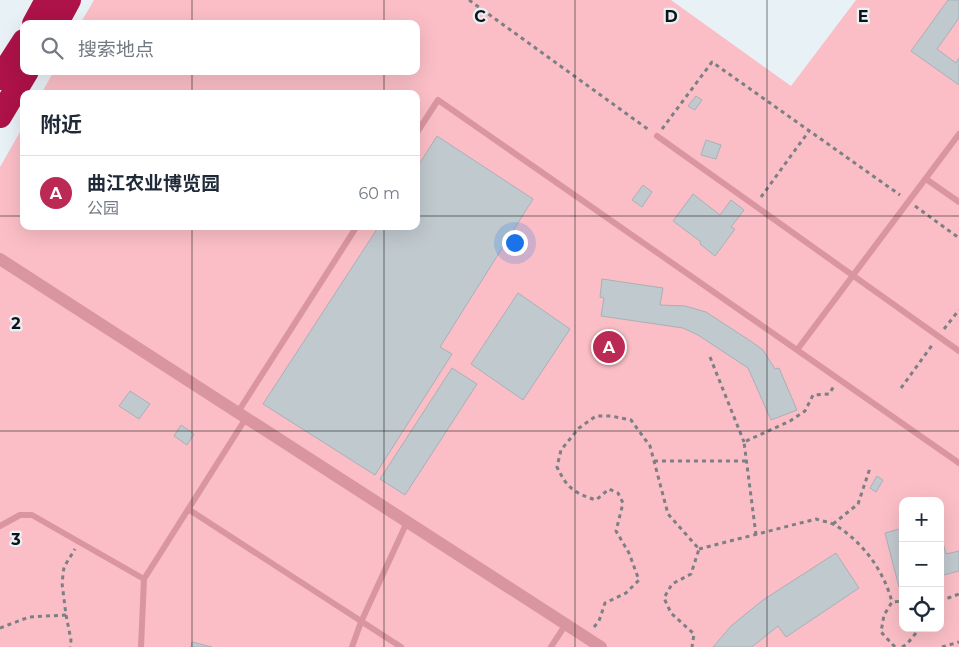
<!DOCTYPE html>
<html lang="zh">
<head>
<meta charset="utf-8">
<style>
  :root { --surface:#fff; --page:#f2f2f3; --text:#1f2937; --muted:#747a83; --line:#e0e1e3; --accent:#ba2a54 }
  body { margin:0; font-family:Montserrat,"Noto Sans SC",sans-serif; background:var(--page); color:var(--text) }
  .controls { position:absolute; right:15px; bottom:15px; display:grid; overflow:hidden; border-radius:10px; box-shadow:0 5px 20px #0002 }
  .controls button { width:45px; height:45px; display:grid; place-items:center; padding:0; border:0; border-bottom:1px solid var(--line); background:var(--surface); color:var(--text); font:25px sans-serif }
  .you { position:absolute; left:514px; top:242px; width:18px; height:18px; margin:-12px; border:4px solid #fff; border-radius:50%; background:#1a73e8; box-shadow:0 0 0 8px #1a73e833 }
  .badge { display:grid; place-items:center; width:32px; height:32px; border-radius:50%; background:var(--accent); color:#fff; font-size:16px; font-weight:700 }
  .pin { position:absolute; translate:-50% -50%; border:2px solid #fff; box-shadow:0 1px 5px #0006 }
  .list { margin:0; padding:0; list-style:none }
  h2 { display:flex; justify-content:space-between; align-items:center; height:65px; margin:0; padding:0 20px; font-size:21px }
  h2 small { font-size:16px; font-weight:400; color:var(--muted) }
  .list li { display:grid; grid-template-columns:32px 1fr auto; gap:15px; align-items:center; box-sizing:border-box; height:75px; padding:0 20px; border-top:1px solid var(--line) }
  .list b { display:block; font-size:19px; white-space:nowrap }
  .list p { margin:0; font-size:16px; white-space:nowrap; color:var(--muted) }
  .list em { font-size:16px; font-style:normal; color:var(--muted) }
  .icon { flex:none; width:28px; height:28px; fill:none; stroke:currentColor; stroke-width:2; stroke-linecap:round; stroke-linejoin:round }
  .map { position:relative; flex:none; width:959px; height:647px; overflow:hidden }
  .search { position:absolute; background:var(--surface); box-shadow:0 5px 20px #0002; left:20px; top:20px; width:400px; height:55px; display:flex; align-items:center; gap:12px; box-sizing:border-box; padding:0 18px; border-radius:10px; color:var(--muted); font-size:19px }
  .panel { position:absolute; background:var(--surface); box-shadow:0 5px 20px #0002; left:20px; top:90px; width:400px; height:140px; border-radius:10px }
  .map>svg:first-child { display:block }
  .green { fill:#fbbec6; fill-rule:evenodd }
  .building { fill:#c0c9ce; stroke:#a8b1b6 }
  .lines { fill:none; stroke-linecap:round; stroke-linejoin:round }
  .path { stroke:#7a8083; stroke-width:3; stroke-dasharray:4 4; stroke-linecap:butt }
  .lane { stroke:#da96a0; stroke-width:6 }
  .street { stroke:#da96a0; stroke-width:12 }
  .highway { stroke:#ad1248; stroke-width:24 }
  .grid { fill:none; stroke:#111416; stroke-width:1; stroke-opacity:0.55 }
  .grid-label { font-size:16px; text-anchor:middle; font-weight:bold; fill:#111416; stroke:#e8f1f6; stroke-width:4.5; stroke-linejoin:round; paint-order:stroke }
</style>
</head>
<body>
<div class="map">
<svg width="959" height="647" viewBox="0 0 959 647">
  <rect width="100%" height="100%" fill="#e8f1f6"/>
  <path class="green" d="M94 0H671L791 86 856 0H959V647H0V167L24 125V226H416V94H41L54 71H416V24H80ZM903 501H940V628H903Z"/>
  <path class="building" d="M948 0H959V18L937 49 956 63 959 58V85L911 51Z
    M696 96 702 100 695 110 688 106Z
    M437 136 533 199 440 347 452 354 375 475 263 404 379 226H416V169Z
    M706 140 721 145 716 159 701 155Z
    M643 185 652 192 642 207 632 200Z
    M693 194 720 215 731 200 744 210 731 227 735 229 715 256 700 244 701 242 673 221Z
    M602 279 663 288 660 305 685 306 706 312 752 342 763 350 775 369 779 368 797 410 771 420 748 368 698 335 683 328 601 316 604 298 600 297Z
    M518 293 570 329 523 400 471 364Z
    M452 368 477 384 405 495 380 479Z
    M130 391 150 404 139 419 119 406Z
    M181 425 194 434 187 445 174 436Z
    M877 476 883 480 876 492 870 488Z
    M903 528V587H899L885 533Z
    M940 531 946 554 959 551V571L940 576Z
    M836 553 859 588 786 637 778 626 752 647H713L731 626 763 600Z
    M192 642 212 647H191Z"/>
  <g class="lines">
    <path class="path" d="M469 0 649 130
      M662 129 712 62 900 195
      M761 197 809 131
      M915 206 959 238
      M944 329 959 310
      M710 357 744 442
      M901 388 933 344
      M654 461H746
      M833 524 858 504 870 468
      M756 535 744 442 790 421 805 411 813 395 829 394 834 386
      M699 549 816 519C822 521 829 522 835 525 863 542 884 571 892 602
      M940 601 959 594
      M66 615 71 640 70 647
      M594 627 599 621 605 603 626 593 639 580 629 553 616 531 623 503 618 493 609 489 596 500C574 493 567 488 557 467L561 450 579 428 596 416H611L631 420 650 446 668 514 699 549 691 574 672 584 664 598 671 613 694 634 692 647
      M0 628 29 617 66 615 62 583 64 567 75 549
      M895 647 881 632 884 615 892 602 903 601
      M902 647 907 644 920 628
      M942 647 959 642"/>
    <path class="lane" d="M416 134 438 100 797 350
      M959 134 797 350 959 463
      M657 136 959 351
      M926 179 959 202
      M238 412 357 226
      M188 509 401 647
      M0 526 20 515H32L144 579
      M141 647 144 579 246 418
      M352 647 361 622 407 522
      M551 647 566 624"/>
    <path class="street" d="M0 259 601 647"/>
    <path class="highway" d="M34 24 47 0
      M56 24 69 0
      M0 78 24 41
      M0 116 27 71"/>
  </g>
  <path class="grid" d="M192 0V24M384 0V24M575 0V647M767 0V647M192 71V94M384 71V94M0 216H24M416 216H959M192 226V647M384 226V647M0 431H959"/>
  <g class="grid-label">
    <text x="480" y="22">C</text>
    <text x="671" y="22">D</text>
    <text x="863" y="22">E</text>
    <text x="16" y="329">2</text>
    <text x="16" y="545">3</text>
  </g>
</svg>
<div class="controls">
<button>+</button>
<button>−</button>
<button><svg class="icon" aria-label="locate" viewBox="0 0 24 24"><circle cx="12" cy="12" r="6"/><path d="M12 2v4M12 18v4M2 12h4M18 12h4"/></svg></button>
</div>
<div class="you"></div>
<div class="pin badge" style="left:609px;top:347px">A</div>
<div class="search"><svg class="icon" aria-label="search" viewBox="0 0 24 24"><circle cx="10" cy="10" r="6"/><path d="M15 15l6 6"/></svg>搜索地点</div>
<section class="panel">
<h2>附近<small></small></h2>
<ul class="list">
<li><span class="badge">A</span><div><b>曲江农业博览园</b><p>公园</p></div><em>60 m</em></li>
</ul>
</section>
</div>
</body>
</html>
